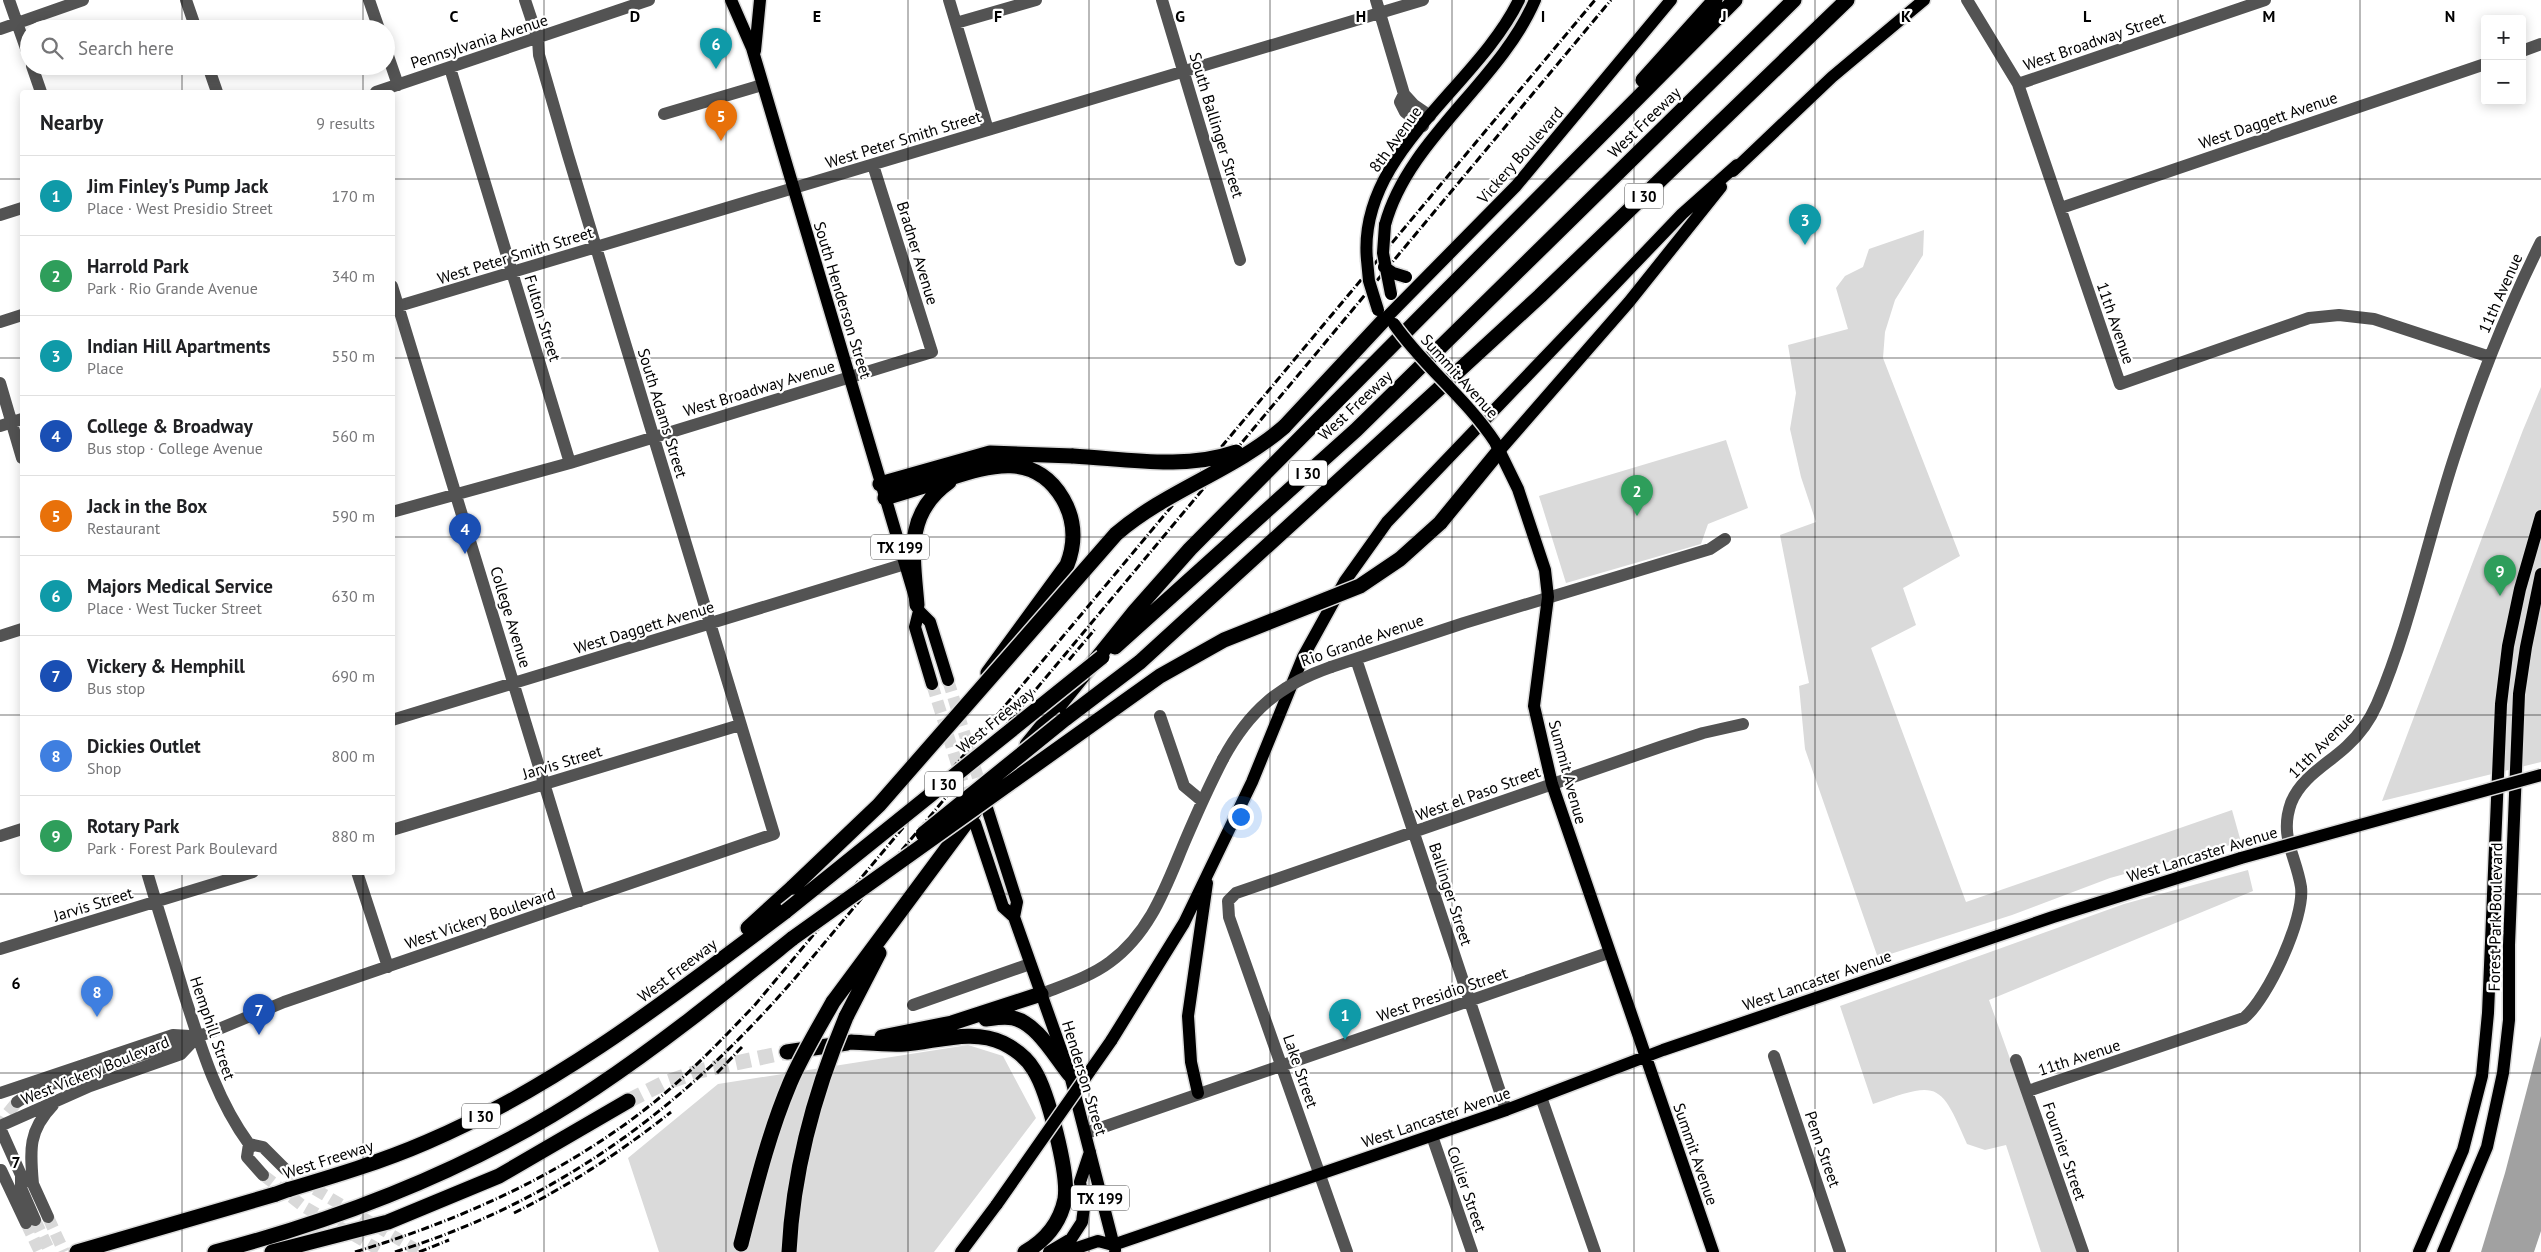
<!DOCTYPE html>
<html lang="en">
<head>
<meta charset="utf-8">
<style>
  :root { --surface:#fff; --page:#f2f2f2; --text:#202124; --muted:#757577; --line:#e0e0e0; --accent:#2563eb }
  body { margin:0; font-family:"PT Sans",sans-serif; background:var(--page); color:var(--text) }
  .controls { position:absolute; right:15px; top:15px; display:grid; overflow:hidden; border-radius:5px; box-shadow:0 2px 12px #0003 }
  .controls button { width:45px; height:45px; display:grid; place-items:center; padding:0; border:0; border-bottom:1px solid var(--line); background:var(--surface); color:var(--text); font:25px sans-serif }
  .you { position:absolute; left:1240px; top:816px; width:18px; height:18px; margin:-12px; border:4px solid #fff; border-radius:50%; background:#1a73e8; box-shadow:0 0 0 8px #1a73e833 }
  .badge { display:grid; place-items:center; width:32px; height:32px; border-radius:50%; background:var(--accent); color:#fff; font-size:16px; font-weight:700 }
  .pin { position:absolute; translate:-50% -41px; filter:drop-shadow(0 1px 2px #0008) }
  .pin::after { content:''; position:absolute; top:26px; width:18px; height:15px; background:inherit; clip-path:polygon(0 0,100% 0,50% 100%) }
  .list { margin:0; padding:0; list-style:none }
  h2 { display:flex; justify-content:space-between; align-items:center; height:65px; margin:0; padding:0 20px; font-size:21px }
  h2 small { font-size:16px; font-weight:400; color:var(--muted) }
  .list li { display:grid; grid-template-columns:32px 1fr auto; gap:15px; align-items:center; box-sizing:border-box; height:80px; padding:0 20px; border-top:1px solid var(--line) }
  .list b { display:block; font-size:19px; white-space:nowrap }
  .list p { margin:0; font-size:16px; white-space:nowrap; color:var(--muted) }
  .list em { font-size:16px; font-style:normal; color:var(--muted) }
  .icon { flex:none; width:28px; height:28px; fill:none; stroke:currentColor; stroke-width:2; stroke-linecap:round; stroke-linejoin:round }
  .map { position:relative; flex:none; width:2541px; height:1252px; overflow:hidden }
  .search { position:absolute; background:var(--surface); box-shadow:0 2px 12px #0003; left:20px; top:20px; width:375px; height:55px; display:flex; align-items:center; gap:12px; box-sizing:border-box; padding:0 18px; border-radius:28px; color:var(--muted); font-size:19px }
  .panel { position:absolute; background:var(--surface); box-shadow:0 2px 12px #0003; left:20px; top:90px; width:375px; height:785px; border-radius:5px }
  .map>svg:first-child { display:block }
  .green { fill:#dadada }
  .water { fill:#a1a1a1 }
  .lines { fill:none; stroke-linecap:round; stroke-linejoin:round }
  .minor-tunnel { stroke:#d9d9d9; stroke-width:12; stroke-dasharray:12 6; stroke-linecap:butt }
  .major-tunnel { stroke:#d9d9d9; stroke-width:12; stroke-dasharray:12 6; stroke-linecap:butt }
  .highway-tunnel { stroke:#d9d9d9; stroke-width:15; stroke-dasharray:15 8; stroke-linecap:butt }
  .major-casing { stroke:#dbdbdb; stroke-width:15 }
  .highway-casing { stroke:#dbdbdb; stroke-width:18 }
  .minor { stroke:#535353; stroke-width:12 }
  .major { stroke:#000; stroke-width:12 }
  .highway { stroke:#000; stroke-width:15 }
  .rail { stroke:#000; stroke-width:3; stroke-dasharray:8 2.5 1 2.5; stroke-linecap:butt }
  .major-bridge-casing { stroke:#dbdbdb; stroke-width:15; stroke-linecap:butt }
  .highway-bridge-casing { stroke:#dbdbdb; stroke-width:18; stroke-linecap:butt }
  .minor-bridge { stroke:#535353; stroke-width:12 }
  .major-bridge { stroke:#000; stroke-width:12 }
  .highway-bridge { stroke:#000; stroke-width:15 }
  .grid { fill:none; stroke:#000; stroke-width:1; stroke-opacity:0.55 }
  .labels { text-anchor:middle; dominant-baseline:central; stroke-width:4.5; stroke-linejoin:round; paint-order:stroke }
  .shield { fill:#fff; stroke:#4c4c4c; stroke-width:1 }
  .shield-label { font-size:15px; font-weight:bold; fill:#000 }
  .street-label { font-size:16px; fill:#000; stroke:#fff }
  .grid-label { font-size:16px; text-anchor:middle; font-weight:bold; fill:#000; stroke:#fff; stroke-width:4.5; stroke-linejoin:round; paint-order:stroke }
</style>
</head>
<body>
<div class="map">
<svg width="2541" height="1252" viewBox="0 0 2541 1252">
  <rect width="100%" height="100%" fill="#fff"/>
  <path class="green" d="M1924 230 1923 255 1895 300 1885 332 1883 358 1960 556 1903 588 1916 625 1871 648 1966 902 2232 810 2241 842 2110 878 2012 915 1878 958 1805 749 1799 686 1809 683 1780 535 1816 522 1801 477 1790 429 1796 393 1788 345 1848 329 1836 288 1845 276 1863 267 1869 249Z
    M2541 387V762L2382 801 2523 430Z
    M1726 440 1748 508 1708 524 1701 544 1566 583 1539 496Z
    M2248 870 2253 891 1989 1000 2079 1252H2041L2006 1145 1985 1150 1967 1144C1940 1081 1938 1081 1873 1104L1840 1006 2124 904Z
    M968 1045 1003 1056 1036 1118 934 1252H659L628 1158 718 1084Z"/>
  <path class="water" d="M2541 1036V1231L2534 1252H2481L2505 1173Z"/>
  <g class="lines">
    <path class="minor-tunnel" d="M0 1129 8 1113 17 1102
      M285 1169 298 1179 420 1252
      M263 1175 303 1206 383 1252
      M48 1217 64 1252
      M35 1220 50 1252
      M26 1223 40 1252"/>
    <path class="major-tunnel" d="M948 680 983 794
      M932 684 970 806"/>
    <path class="highway-tunnel" d="M628 1101 662 1084 699 1071 787 1052"/>
    <g class="major-casing">
      <path id="major" d="M731 0 752 48 919 611 930 622 948 680
        M755 51 760 0
        M1733 171 1832 77 1924 0
        M1385 225C1408 139 1500 82 1535 0
        M1367 260C1357 154 1477 87 1519 0
        M1383 321 1516 186 1671 0
        M1496 444 1518 489 1545 570 1548 597 1534 706 1552 784 1713 1252
        M1499 451 1629 302 1721 187
        M919 611 915 627 932 684
        M987 808 1017 902 1014 917
        M975 823 1003 907 1014 917 1070 1075 1115 1250
        M1111 1041 1184 923 1252 782 1303 657 1345 581 1387 522 1682 214 1737 165
        M1198 1093 1191 1062 1188 1016 1207 883
        M961 1252 997 1204
        M1049 1252 1071 1239 1082 1222 1084 1207 1080 1182 1090 1152
        M1065 1252 1098 1241 1113 1245 1148 1233 1506 1110 1663 1050 2053 917 2241 858
        M2419 1252 2463 1150 2482 1076 2488 1013 2501 704 2508 646 2520 589 2541 516
        M2443 1252 2487 1147 2503 1073 2509 1020V945L2519 694 2526 647 2541 574"/>
    </g>
    <g class="highway-casing">
      <path id="highway" d="M1643 80 1715 0
        M1284 427 1383 321
        M880 484 990 453 1073 456
        M885 498C906 492 927 485 947 479 990 465 1035 451 1063 499 1075 520 1076 542 1067 565L988 673
        M1440 523 1499 451
        M917 605C913 556 904 514 949 482
        M1115 647 1356 430 1794 0
        M1065 719 1140 662 1405 420 1540 296 1847 0
        M1027 745 1135 611 1190 549 1735 0
        M748 928 793 887
        M833 1002 977 808
        M846 1017 879 953
        M986 1019C994 1018 1004 1016 1013 1018 1037 1023 1055 1057 1070 1075
        M882 1037 952 1023 1041 994
        M851 1042C869 1043 887 1045 905 1044 935 1042 973 1028 1003 1043 1015 1049 1027 1058 1034 1070 1048 1092 1069 1174 1065 1199 1060 1223 1046 1240 1025 1252
        M787 1052 847 1043
        M287 1190C334 1176 381 1162 427 1142 558 1086 673 996 786 911
        M77 1252 276 1194
        M215 1252C348 1217 480 1165 595 1088 664 1042 728 990 793 938
        M272 1252 388 1222 499 1176 628 1101"/>
    </g>
    <path class="minor" d="M9 0 29 57
      M186 0 196 29
      M369 0 379 29
      M949 0 988 130
      M1162 0 1240 260
      M1376 0 1404 94 1414 105 1430 116
      M1967 0 2018 84 2120 384 2309 318 2339 315 2374 319 2490 357
      M956 23 1036 0
      M0 29 83 0
      M386 50 398 85
      M2522 51 2541 44
      M32 66 41 92
      M208 66 217 92
      M450 68 570 463
      M2018 84 2265 0
      M376 92 649 0
      M1404 94 1400 102 1405 112 1423 126
      M664 114 762 85
      M2061 208 2485 64
      M0 215 22 208
      M392 286 580 901
      M392 308 1423 0
      M0 322 22 315
      M0 383 22 458
      M0 426 22 419
      M392 512 570 463 932 352 873 165
      M0 636 22 629
      M1356 659 1506 1110
      M1331 667 1464 623 1710 549 1725 539
      M1160 716 1184 786 1202 801
      M392 720 905 564
      M392 830 740 725
      M0 836 22 829
      M147 872C159 913 172 953 184 994 201 1047 216 1099 249 1144L263 1147 285 1169
      M357 872 388 967
      M0 949 253 872
      M1041 994C1064 985 1090 977 1110 962 1151 932 1166 886 1185 841 1197 813 1209 786 1223 759
      M913 1005 1030 964
      M1774 1056 1840 1252
      M2016 1060 2083 1252
      M2028 1091 2244 1018C2268 998 2305 918 2301 887 2296 855 2279 837 2291 803 2301 777 2328 764 2347 746 2360 734 2370 720 2377 704 2410 627 2428 538 2454 458 2478 384 2506 312 2541 242
      M0 1093 173 1035 190 1036
      M1541 1097 1595 1252
      M17 1102 37 1089 214 1031 284 1002 774 834 568 155 539 55 538 39 525 0
      M0 1126 90 1086 181 1054 196 1038
      M0 1128 21 1175V1188L35 1220
      M1086 1133 1608 953
      M1432 1136 1472 1252
      M249 1144 247 1157 263 1175
      M1 1170 26 1223
      M27 1179 33 1184 48 1217
      M33 1184C30 1150 28 1131 53 1105
      M1347 1252 1229 917 1228 901 1236 893 1663 746 1703 733 1743 724"/>
    <use href="#major" class="major"/>
    <use href="#highway" class="highway"/>
    <path class="rail" d="M1069 660 1096 628
      M717 1073 743 1046
      M514 1213C570 1185 622 1151 671 1112
      M355 1252C467 1218 575 1169 664 1094 696 1067 725 1036 754 1006L1595 0
      M395 1252C560 1200 684 1107 796 977L1611 0
      M419 1252 449 1240"/>
    <g class="major-bridge-casing">
      <path id="major-bridge" d="M1385 225 1383 253 1391 294
        M1367 260 1369 281 1378 310
        M1384 267 1393 273 1406 277
        M1394 324C1424 367 1466 398 1495 442
        M2241 858 2541 775
        M997 1204 1111 1041"/>
    </g>
    <g class="highway-bridge-casing">
      <path id="highway-bridge" d="M1073 456C1127 459 1184 470 1236 452
        M923 834 1065 719
        M793 887 879 805 1116 534C1167 490 1233 471 1284 427
        M786 911 1102 657
        M793 938 1160 676 1224 640 1360 586 1400 559 1440 523
        M276 1194 287 1190
        M741 1244C755 1190 768 1135 790 1083 802 1055 818 1029 833 1002
        M789 1252C793 1170 814 1093 846 1017"/>
    </g>
    <path class="minor-bridge" d="M1223 759C1249 711 1279 685 1331 667"/>
    <use href="#major-bridge" class="major-bridge"/>
    <use href="#highway-bridge" class="highway-bridge"/>
  </g>
  <path class="grid" d="M182 0V29M363 0V29M544 0V1252M726 0V1252M908 0V1252M1089 0V1252M1270 0V1252M1452 0V1252M1634 0V1252M1815 0V1252M1996 0V1252M2178 0V1252M2360 0V1252M182 66V92M363 66V92M0 179H22M392 179H2541M0 358H22M392 358H2541M0 537H22M392 537H2541M0 715H22M392 715H2541M182 872V1252M363 872V1252M0 894H2541M0 1073H2541"/>
  <g class="labels">
    <g class="shield">
      <rect x="1625" y="183.5" width="38" height="25" rx="4"/>
      <rect x="1289" y="460.5" width="38" height="25" rx="4"/>
      <rect x="871" y="534.5" width="58" height="25" rx="4"/>
      <rect x="925" y="771.5" width="38" height="25" rx="4"/>
      <rect x="462" y="1103.5" width="38" height="25" rx="4"/>
      <rect x="1071" y="1185.5" width="58" height="25" rx="4"/>
    </g>
    <g class="shield-label">
      <text x="1644" y="196">I 30</text>
      <text x="1308" y="473">I 30</text>
      <text x="900" y="547">TX 199</text>
      <text x="944" y="784">I 30</text>
      <text x="481" y="1116">I 30</text>
      <text x="1100" y="1198">TX 199</text>
    </g>
    <g class="street-label">
      <text transform="translate(479 41) rotate(-18)">Pennsylvania Avenue</text>
      <text transform="translate(2094 41) rotate(-19)">West Broadway Street</text>
      <text transform="translate(2268 120) rotate(-19)">West Daggett Avenue</text>
      <text transform="translate(1644 122) rotate(-44)">West Freeway</text>
      <text transform="translate(1217 125) rotate(73)">South Ballinger Street</text>
      <text transform="translate(903 139) rotate(-17)">West Peter Smith Street</text>
      <text transform="translate(1395 139) rotate(-54)">8th Avenue</text>
      <text transform="translate(1520 155) rotate(-49)">Vickery Boulevard</text>
      <text transform="translate(918 253) rotate(73)">Bradner Avenue</text>
      <text transform="translate(515 255) rotate(-17)">West Peter Smith Street</text>
      <text transform="translate(2500 293) rotate(-66)">11th Avenue</text>
      <text transform="translate(843 300) rotate(73)">South Henderson Street</text>
      <text transform="translate(543 318) rotate(73)">Fulton Street</text>
      <text transform="translate(2116 323) rotate(71)">11th Avenue</text>
      <text transform="translate(1460 376) rotate(48)">Summit Avenue</text>
      <text transform="translate(759 388) rotate(-17)">West Broadway Avenue</text>
      <text transform="translate(1355 405) rotate(-43)">West Freeway</text>
      <text transform="translate(663 413) rotate(73)">South Adams Street</text>
      <text transform="translate(511 617) rotate(73)">College Avenue</text>
      <text transform="translate(644 627) rotate(-17)">West Daggett Avenue</text>
      <text transform="translate(1362 640) rotate(-19)">Rio Grande Avenue</text>
      <text transform="translate(995 720) rotate(-39)">West Freeway</text>
      <text transform="translate(2321 745) rotate(-45)">11th Avenue</text>
      <text transform="translate(562 762) rotate(-17)">Jarvis Street</text>
      <text transform="translate(1568 772) rotate(75)">Summit Avenue</text>
      <text transform="translate(1478 793) rotate(-20)">West el Paso Street</text>
      <text transform="translate(2202 854) rotate(-17)">West Lancaster Avenue</text>
      <text transform="translate(1451 894) rotate(72)">Ballinger Street</text>
      <text transform="translate(93 904) rotate(-17)">Jarvis Street</text>
      <text transform="translate(2495 917) rotate(-89)">Forest Park Boulevard</text>
      <text transform="translate(480 918) rotate(-19)">West Vickery Boulevard</text>
      <text transform="translate(677 970) rotate(-37)">West Freeway</text>
      <text transform="translate(1817 980) rotate(-19)">West Lancaster Avenue</text>
      <text transform="translate(1442 994) rotate(-19)">West Presidio Street</text>
      <text transform="translate(213 1028) rotate(71)">Hemphill Street</text>
      <text transform="translate(2079 1057) rotate(-18)">11th Avenue</text>
      <text transform="translate(95 1070) rotate(-22)">West Vickery Boulevard</text>
      <text transform="translate(1301 1071) rotate(71)">Lake Street</text>
      <text transform="translate(1085 1078) rotate(73)">Henderson Street</text>
      <text transform="translate(1436 1117) rotate(-19)">West Lancaster Avenue</text>
      <text transform="translate(1823 1149) rotate(71)">Penn Street</text>
      <text transform="translate(2065 1151) rotate(71)">Fournier Street</text>
      <text transform="translate(1696 1154) rotate(71)">Summit Avenue</text>
      <text transform="translate(328 1159) rotate(-18)">West Freeway</text>
      <text transform="translate(1467 1189) rotate(71)">Collier Street</text>
    </g>
  </g>
  <g class="grid-label">
    <text x="454" y="22">C</text>
    <text x="635" y="22">D</text>
    <text x="817" y="22">E</text>
    <text x="998" y="22">F</text>
    <text x="1180" y="22">G</text>
    <text x="1361" y="22">H</text>
    <text x="1543" y="22">I</text>
    <text x="1724" y="22">J</text>
    <text x="1906" y="22">K</text>
    <text x="2087" y="22">L</text>
    <text x="2269" y="22">M</text>
    <text x="2450" y="22">N</text>
    <text x="16" y="989">6</text>
    <text x="16" y="1168">7</text>
  </g>
</svg>
<div class="controls">
<button>+</button>
<button>−</button>
</div>
<div class="you"></div>
<div class="pin badge" style="left:1345px;top:1040px;background:#0f9aa8">1</div>
<div class="pin badge" style="left:1637px;top:516px;background:#2e9e5b">2</div>
<div class="pin badge" style="left:1805px;top:245px;background:#0f9aa8">3</div>
<div class="pin badge" style="left:465px;top:554px;background:#1a4fb4">4</div>
<div class="pin badge" style="left:721px;top:141px;background:#e8710a">5</div>
<div class="pin badge" style="left:716px;top:69px;background:#0f9aa8">6</div>
<div class="pin badge" style="left:259px;top:1035px;background:#1a4fb4">7</div>
<div class="pin badge" style="left:97px;top:1017px;background:#3f7fe0">8</div>
<div class="pin badge" style="left:2500px;top:596px;background:#2e9e5b">9</div>
<div class="search"><svg class="icon" aria-label="search" viewBox="0 0 24 24"><circle cx="10" cy="10" r="6"/><path d="M15 15l6 6"/></svg>Search here</div>
<section class="panel">
<h2>Nearby<small>9 results</small></h2>
<ul class="list">
<li><span class="badge" style="background:#0f9aa8">1</span><div><b>Jim Finley's Pump Jack</b><p>Place · West Presidio Street</p></div><em>170 m</em></li>
<li><span class="badge" style="background:#2e9e5b">2</span><div><b>Harrold Park</b><p>Park · Rio Grande Avenue</p></div><em>340 m</em></li>
<li><span class="badge" style="background:#0f9aa8">3</span><div><b>Indian Hill Apartments</b><p>Place</p></div><em>550 m</em></li>
<li><span class="badge" style="background:#1a4fb4">4</span><div><b>College &amp; Broadway</b><p>Bus stop · College Avenue</p></div><em>560 m</em></li>
<li><span class="badge" style="background:#e8710a">5</span><div><b>Jack in the Box</b><p>Restaurant</p></div><em>590 m</em></li>
<li><span class="badge" style="background:#0f9aa8">6</span><div><b>Majors Medical Service</b><p>Place · West Tucker Street</p></div><em>630 m</em></li>
<li><span class="badge" style="background:#1a4fb4">7</span><div><b>Vickery &amp; Hemphill</b><p>Bus stop</p></div><em>690 m</em></li>
<li><span class="badge" style="background:#3f7fe0">8</span><div><b>Dickies Outlet</b><p>Shop</p></div><em>800 m</em></li>
<li><span class="badge" style="background:#2e9e5b">9</span><div><b>Rotary Park</b><p>Park · Forest Park Boulevard</p></div><em>880 m</em></li>
</ul>
</section>
</div>
</body>
</html>
